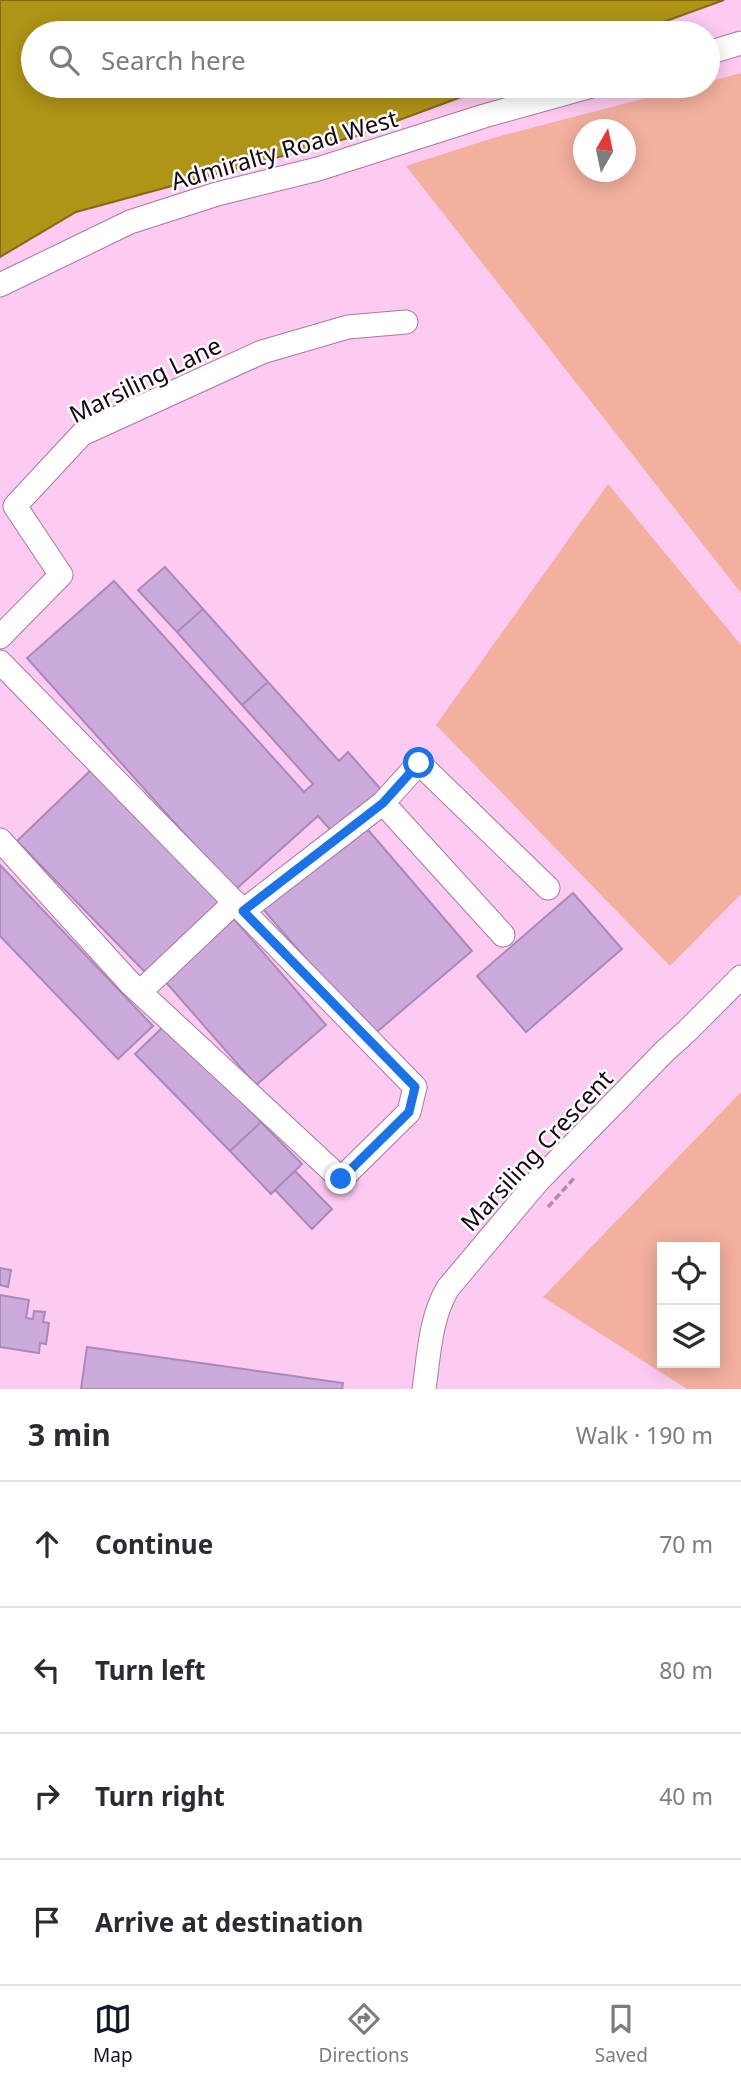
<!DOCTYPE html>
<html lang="en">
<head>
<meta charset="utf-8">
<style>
  :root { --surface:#fff; --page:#f7f7f7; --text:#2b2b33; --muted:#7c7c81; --line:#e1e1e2; --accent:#111827 }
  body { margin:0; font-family:"Noto Sans",sans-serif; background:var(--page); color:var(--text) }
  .controls { position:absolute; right:21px; bottom:21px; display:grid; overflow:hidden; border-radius:0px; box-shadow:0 4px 18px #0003 }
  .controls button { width:63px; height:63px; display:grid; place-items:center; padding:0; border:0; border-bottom:2px solid var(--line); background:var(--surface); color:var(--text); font:35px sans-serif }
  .compass { position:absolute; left:573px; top:119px; width:63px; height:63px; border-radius:50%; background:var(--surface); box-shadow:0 4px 18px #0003; rotate:9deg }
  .stop { position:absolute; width:21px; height:21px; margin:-16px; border:5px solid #1a73e8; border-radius:50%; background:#fff }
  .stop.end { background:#1a73e8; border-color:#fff; box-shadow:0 2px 7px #0008 }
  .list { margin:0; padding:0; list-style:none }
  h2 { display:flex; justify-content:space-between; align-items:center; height:91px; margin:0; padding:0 28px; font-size:30px }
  h2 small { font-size:23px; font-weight:400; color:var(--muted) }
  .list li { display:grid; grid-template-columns:46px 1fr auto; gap:21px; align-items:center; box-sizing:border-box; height:126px; padding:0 28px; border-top:2px solid var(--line) }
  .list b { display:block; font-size:26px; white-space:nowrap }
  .list em { font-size:23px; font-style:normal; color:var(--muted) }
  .icon { flex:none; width:38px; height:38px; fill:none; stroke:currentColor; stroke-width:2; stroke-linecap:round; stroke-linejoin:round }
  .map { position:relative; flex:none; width:741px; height:1389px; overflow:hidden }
  .search { position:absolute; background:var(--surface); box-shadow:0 4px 18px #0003; left:21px; right:21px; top:21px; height:77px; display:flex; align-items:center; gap:18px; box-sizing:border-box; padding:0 24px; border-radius:38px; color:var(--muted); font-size:26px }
  .sheet { height:595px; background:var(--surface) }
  nav { display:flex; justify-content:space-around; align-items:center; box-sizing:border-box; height:98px; border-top:2px solid var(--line); background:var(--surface); font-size:19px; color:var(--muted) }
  nav a { display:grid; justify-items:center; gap:4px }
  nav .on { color:var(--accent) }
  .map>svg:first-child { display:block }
  .green { fill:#f4b09e; fill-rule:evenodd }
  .water { fill:#b09416; stroke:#826a15; stroke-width:2 }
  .building { fill:#ccabdc; stroke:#a989b8; stroke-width:2 }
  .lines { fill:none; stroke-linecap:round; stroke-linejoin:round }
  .minor-casing { stroke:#a8799e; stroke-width:25 }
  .path { stroke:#b28ba9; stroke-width:3.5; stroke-dasharray:7 3.5; stroke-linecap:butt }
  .minor { stroke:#fff; stroke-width:23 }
  .route { stroke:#1a73e8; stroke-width:9 }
  .labels { text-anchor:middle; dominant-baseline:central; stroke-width:5; stroke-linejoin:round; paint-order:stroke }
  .street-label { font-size:24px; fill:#170714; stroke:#fdfdfd }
</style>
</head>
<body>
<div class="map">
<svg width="741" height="1389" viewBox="0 0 741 1389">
  <rect width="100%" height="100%" fill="#fdcaf1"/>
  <path class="green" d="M741 73V593L406 166 493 138 692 86H708V82ZM584 130H626V172H584Z
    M608 484 741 645V894L670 966 436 725Z
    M741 1092V1389H687L543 1297ZM715 1247V1363H662V1247Z"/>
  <path class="water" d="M0 0H724L633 33H33V86H491L356 136 76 212 0 257Z"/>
  <path class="building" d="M165 567 203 609 177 632 138 590Z
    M114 581 304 792 313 784 242 705 268 682 339 761 348 752 385 794 337 837 318 816 235 890 27 658Z
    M203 609 268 682 242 705 177 632Z
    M92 769 222 901 147 974 17 841Z
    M363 824 472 951 372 1036 263 909Z
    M0 865 153 1026 118 1059 0 936Z
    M573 893 622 949 526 1032 477 976Z
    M234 919 326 1025 256 1085 164 980Z
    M166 1024 261 1122 230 1151 135 1054Z
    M261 1122 302 1164 271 1194 230 1151Z
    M295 1171 332 1209 312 1229 275 1190Z
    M0 1268 11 1270 8 1287 0 1285Z
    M0 1295 29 1300 26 1318 33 1319 34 1311 45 1312 43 1322 49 1323 46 1344 40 1343 39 1353 0 1347Z
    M87 1347 343 1383 342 1389H81Z"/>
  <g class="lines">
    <g class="minor-casing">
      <path id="minor" d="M708 53 741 43
        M0 285 130 222 217 194 318 169 484 116 592 86
        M0 637 61 575 15 506 82 434 262 352 348 327 406 322
        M0 662 415 1087 409 1112 341 1179 130 983 0 840
        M383 803 503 935
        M243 911 383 803 419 763 548 888
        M140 992 235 902
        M424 1389C429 1355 430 1318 448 1288L538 1181 664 1052 687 1031 741 977"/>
    </g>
    <path class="path" d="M548 1207 576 1176"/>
    <use href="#minor" class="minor"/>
  </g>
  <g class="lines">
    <path class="route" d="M341 1179 409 1112 415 1087 243 911 383 803 419 763"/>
  </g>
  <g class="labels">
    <g class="street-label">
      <text transform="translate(284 149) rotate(-16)">Admiralty Road West</text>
      <text transform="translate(145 379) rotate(-26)">Marsiling Lane</text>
      <text transform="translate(536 1150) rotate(-47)">Marsiling Crescent</text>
    </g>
  </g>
</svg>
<div class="controls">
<button><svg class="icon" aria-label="locate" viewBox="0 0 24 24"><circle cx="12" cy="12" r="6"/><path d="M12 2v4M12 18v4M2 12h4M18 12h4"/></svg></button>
<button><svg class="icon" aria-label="layers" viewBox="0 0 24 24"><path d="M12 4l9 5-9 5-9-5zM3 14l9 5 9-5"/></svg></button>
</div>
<svg class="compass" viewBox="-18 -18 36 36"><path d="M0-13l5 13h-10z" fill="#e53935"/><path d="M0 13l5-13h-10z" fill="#7c7c81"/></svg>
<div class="stop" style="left:419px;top:763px"></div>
<div class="stop end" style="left:341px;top:1179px"></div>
<div class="search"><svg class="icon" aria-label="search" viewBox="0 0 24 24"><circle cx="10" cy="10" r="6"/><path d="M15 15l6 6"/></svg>Search here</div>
</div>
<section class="sheet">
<h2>3 min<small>Walk · 190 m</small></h2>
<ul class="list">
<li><svg class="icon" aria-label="ahead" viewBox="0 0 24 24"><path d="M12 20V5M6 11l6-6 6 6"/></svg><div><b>Continue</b></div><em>70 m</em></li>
<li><svg class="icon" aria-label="left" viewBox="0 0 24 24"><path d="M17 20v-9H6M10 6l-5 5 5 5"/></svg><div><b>Turn left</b></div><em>80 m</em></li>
<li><svg class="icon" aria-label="right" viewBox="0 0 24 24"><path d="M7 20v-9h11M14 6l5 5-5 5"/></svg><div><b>Turn right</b></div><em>40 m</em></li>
<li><svg class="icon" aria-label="arrive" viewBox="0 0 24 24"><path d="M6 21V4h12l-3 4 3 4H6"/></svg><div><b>Arrive at destination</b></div></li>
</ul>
</section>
<nav>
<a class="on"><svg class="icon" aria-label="map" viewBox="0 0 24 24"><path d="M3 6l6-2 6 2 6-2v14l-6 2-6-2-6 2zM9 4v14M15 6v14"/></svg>Map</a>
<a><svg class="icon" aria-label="directions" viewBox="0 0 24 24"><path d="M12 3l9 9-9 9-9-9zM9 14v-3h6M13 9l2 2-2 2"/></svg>Directions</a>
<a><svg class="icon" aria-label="saved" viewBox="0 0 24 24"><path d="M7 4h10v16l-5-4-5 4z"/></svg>Saved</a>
</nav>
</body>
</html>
